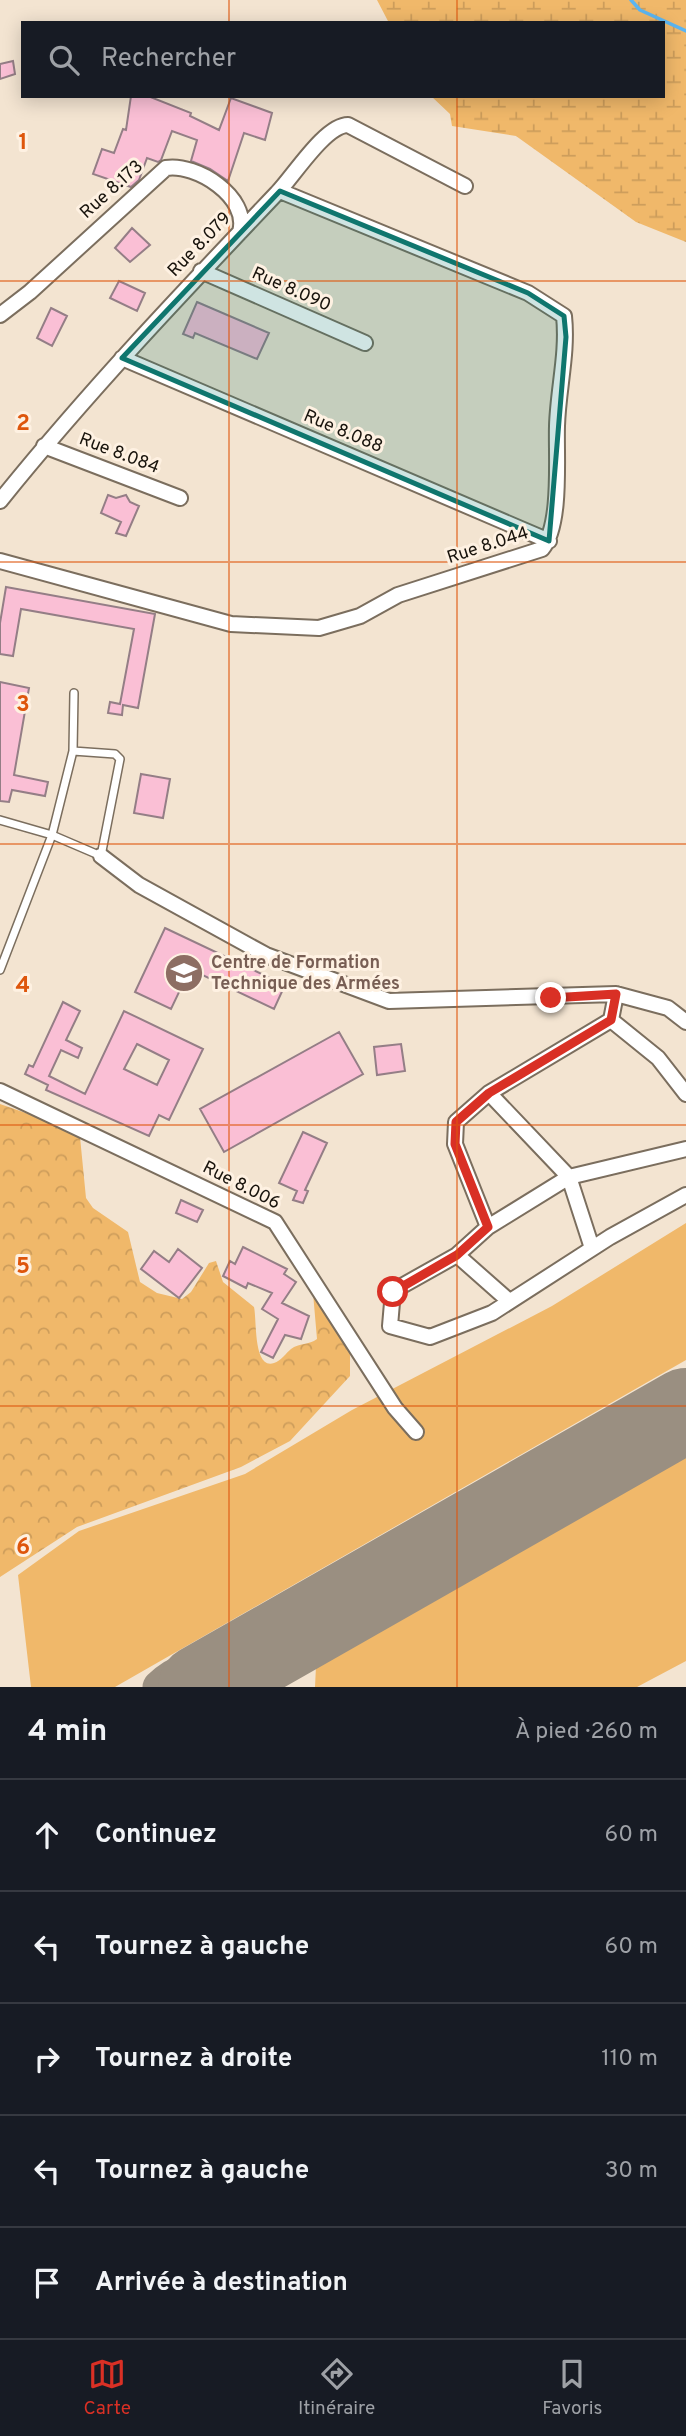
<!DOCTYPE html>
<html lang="fr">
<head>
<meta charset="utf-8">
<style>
  :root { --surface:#171b24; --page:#242831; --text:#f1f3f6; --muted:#9ea1a6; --line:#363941; --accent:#d93025 }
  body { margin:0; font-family:Overpass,sans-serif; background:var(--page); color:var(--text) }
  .stop { position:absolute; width:21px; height:21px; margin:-16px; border:5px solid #d93025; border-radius:50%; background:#fff }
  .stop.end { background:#d93025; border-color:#fff; box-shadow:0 2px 7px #0008 }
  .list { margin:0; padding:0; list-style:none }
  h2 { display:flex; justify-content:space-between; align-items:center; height:91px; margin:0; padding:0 28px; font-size:30px }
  h2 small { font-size:23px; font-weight:400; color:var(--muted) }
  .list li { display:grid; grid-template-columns:46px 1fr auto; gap:21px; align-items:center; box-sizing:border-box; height:112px; padding:0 28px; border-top:2px solid var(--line) }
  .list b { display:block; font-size:26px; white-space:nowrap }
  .list em { font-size:23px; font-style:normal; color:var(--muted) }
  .icon { flex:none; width:38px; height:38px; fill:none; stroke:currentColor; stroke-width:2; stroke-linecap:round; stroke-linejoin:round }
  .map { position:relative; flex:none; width:686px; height:1687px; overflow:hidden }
  .search { position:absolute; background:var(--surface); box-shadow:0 4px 18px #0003; left:21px; right:21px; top:21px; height:77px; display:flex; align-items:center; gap:18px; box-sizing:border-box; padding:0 24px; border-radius:0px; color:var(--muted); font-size:26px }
  .sheet { height:651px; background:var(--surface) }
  nav { display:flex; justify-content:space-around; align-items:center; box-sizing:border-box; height:98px; border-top:2px solid var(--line); background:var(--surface); font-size:19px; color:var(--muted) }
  nav a { display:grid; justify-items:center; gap:4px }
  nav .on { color:var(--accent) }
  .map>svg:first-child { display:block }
  .green { fill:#f0b86a }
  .forest { fill:url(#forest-crowns) }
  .wetland { fill:url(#wetland-marsh) }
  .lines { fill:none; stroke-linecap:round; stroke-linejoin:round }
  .stream { stroke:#5cb5f0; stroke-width:3.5 }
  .taxiway { stroke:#9a8f81; stroke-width:33 }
  .runway { stroke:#9a8f81; stroke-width:84 }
  .building { fill:#fabfd5; stroke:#947e86; stroke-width:2; fill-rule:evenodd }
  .service-casing { stroke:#7b6e5e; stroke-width:10 }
  .minor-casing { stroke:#7b6e5e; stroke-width:18 }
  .service { stroke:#fff; stroke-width:7 }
  .minor { stroke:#fff; stroke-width:14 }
  .route { stroke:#d93025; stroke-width:9 }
  .marked { fill:#0f766e; fill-opacity:0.2; stroke:#0f766e; stroke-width:5; stroke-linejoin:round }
  .grid { fill:none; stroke:#de560c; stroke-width:2; stroke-opacity:0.55 }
  .labels { text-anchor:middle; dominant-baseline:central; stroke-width:6; stroke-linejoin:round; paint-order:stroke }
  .street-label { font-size:18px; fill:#18130c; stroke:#fef1e2 }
  .education-label { font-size:18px; font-weight:bold; fill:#785e54; stroke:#fef1e2; text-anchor:start }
  .grid-label { font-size:23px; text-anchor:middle; font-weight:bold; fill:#de560c; stroke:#fef1e2; stroke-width:6; stroke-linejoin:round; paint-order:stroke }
</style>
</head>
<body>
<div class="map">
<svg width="686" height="1687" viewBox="0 0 686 1687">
  <defs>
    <pattern id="forest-crowns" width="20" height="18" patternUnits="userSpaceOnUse" patternTransform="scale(1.75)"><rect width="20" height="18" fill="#f0b86a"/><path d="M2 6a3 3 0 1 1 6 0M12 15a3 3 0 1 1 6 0" fill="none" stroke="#cd9d5b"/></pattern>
    <pattern id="wetland-marsh" width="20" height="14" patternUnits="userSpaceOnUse" patternTransform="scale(1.75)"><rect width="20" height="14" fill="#f0b86a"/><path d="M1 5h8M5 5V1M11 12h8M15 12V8" fill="none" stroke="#cd9d5b"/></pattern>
  </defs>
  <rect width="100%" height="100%" fill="#f3e4d1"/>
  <path class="green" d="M686 1223V1360L115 1687H31L18 1575 79 1531 245 1474 352 1410 552 1306Z
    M686 1452V1661L637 1687H315L316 1666 324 1659Z"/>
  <path class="forest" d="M0 1104 43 1119 80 1137 86 1198 93 1208 128 1232 140 1282 157 1293 182 1299 191 1292 209 1263 216 1261 223 1282 254 1307C257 1320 253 1370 274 1363 281 1361 286 1353 291 1349 299 1343 309 1345 317 1339L313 1293 350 1338V1376L290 1441 241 1467 77 1527 0 1577Z"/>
  <path class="wetland" d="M377 0H686V242L636 222 516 136 452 126 450 114 431 96H663V23H389Z"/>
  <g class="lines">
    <path class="stream" d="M631 0 640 10 686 31"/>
    <path class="taxiway" d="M159 1687C186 1661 206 1669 240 1665
      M237 1687 252 1664 270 1648"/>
    <path class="runway" d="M200 1687 686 1410"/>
  </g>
  <path class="building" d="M13 61 15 74 0 79V64Z
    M131 96H148L191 113 190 116 219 130 231 98 272 113 265 140 244 133 228 181 210 169 191 161 197 140 172 131 161 160 158 162 147 158 139 180 131 187 93 174 102 149 114 153 123 129 126 130Z
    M132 228 150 245 130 262 115 248Z
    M119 281 145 293 137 311 110 298Z
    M197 302 269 333 257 359 195 333 193 338 183 334Z
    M51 308 67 316 52 346 37 338Z
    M108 495 116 498 126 495 130 502 139 506 126 536 116 533 121 522 101 513Z
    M6 587 155 614 138 708 123 705 122 715 108 713 110 702 120 704 134 629 21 609 13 656 0 654V623Z
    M0 682 29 688 14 775 48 782 45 796 12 790 9 802 0 801Z
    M141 774 170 779 163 818 134 813Z
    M165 928 285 985 274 1009 190 969 171 1009 135 992Z
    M63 1002 80 1011 66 1040 82 1048 78 1058 61 1050 49 1076 85 1094 124 1011 203 1049 169 1120 159 1115 149 1136 46 1090 48 1085 25 1074 29 1065 33 1067ZM137 1044 169 1060 157 1085 124 1069Z
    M339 1032 363 1074 224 1152 200 1109Z
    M401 1044 405 1071 377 1075 374 1047Z
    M303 1132 327 1143 305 1190 308 1191 303 1203 293 1200 297 1191 279 1183Z
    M181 1200 203 1210 197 1222 176 1213Z
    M243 1247 287 1269 284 1274 296 1282 282 1303 309 1316 301 1339 285 1335 273 1358 261 1352 278 1319 262 1309 272 1293 248 1283 246 1288 223 1276 230 1261 235 1264Z
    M178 1249 202 1268 179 1298 141 1269 154 1251 169 1262Z"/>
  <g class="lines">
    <g class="service-casing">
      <path id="service" d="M0 820 52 835 101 856 120 759 115 754 73 751
        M0 970 52 835 73 751 74 693"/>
    </g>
    <g class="minor-casing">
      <path id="minor" d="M201 271 365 343
        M0 315 30 292 166 168C196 163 250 197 240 232
        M122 358 549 541
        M44 446 180 498
        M0 501C87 393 182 293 277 193 293 177 325 125 348 125L465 186
        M0 561 231 624 319 628 360 616 398 595 542 549C562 525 556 456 557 426 558 389 568 353 564 316L528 293 280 191
        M101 856 139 885 266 955 389 1001 616 994
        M611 1020 658 1058 686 1094
        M686 1022 668 1008 616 994 611 1020 489 1093 456 1122 455 1144 488 1227 457 1255 393 1291 390 1326 430 1337 492 1313 610 1237 686 1195
        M0 1091 275 1222 395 1408 416 1432
        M489 1093 569 1177 592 1248
        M488 1227 569 1177 686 1149
        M457 1255 509 1301"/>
    </g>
    <use href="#service" class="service"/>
    <use href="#minor" class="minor"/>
  </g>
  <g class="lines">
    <path class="route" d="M393 1292 457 1255 488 1227 455 1144 456 1122 489 1093 611 1020 616 994 551 998"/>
  </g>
  <path class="marked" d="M280 191 528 293 564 316 566 337 549 541 122 358Z"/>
  <path class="grid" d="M229 0V23M457 0V23M229 96V1687M457 96V1687M0 281H686M0 562H686M0 844H686M0 1125H686M0 1406H686"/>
  <defs>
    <g id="school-disc" transform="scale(2.0125)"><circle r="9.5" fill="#8d6e63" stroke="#fef1e2"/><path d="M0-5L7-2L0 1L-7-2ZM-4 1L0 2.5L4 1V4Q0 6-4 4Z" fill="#fff"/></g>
  </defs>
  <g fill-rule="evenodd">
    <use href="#school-disc" x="184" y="973"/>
  </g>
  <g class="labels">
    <g class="street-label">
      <text transform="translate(112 190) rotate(-42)">Rue 8.173</text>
      <text transform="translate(200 245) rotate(-46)">Rue 8.079</text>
      <text transform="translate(291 290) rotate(24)">Rue 8.090</text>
      <text transform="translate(343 432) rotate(23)">Rue 8.088</text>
      <text transform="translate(119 454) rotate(21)">Rue 8.084</text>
      <text transform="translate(488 546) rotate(-18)">Rue 8.044</text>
      <text transform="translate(241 1186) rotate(27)">Rue 8.006</text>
    </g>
    <g class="education-label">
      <text x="211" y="963">Centre de Formation<tspan x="211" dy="21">Technique des Armées</tspan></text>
    </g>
  </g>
  <g class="grid-label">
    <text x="23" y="149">1</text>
    <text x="23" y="430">2</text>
    <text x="23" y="711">3</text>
    <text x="23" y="992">4</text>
    <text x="23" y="1273">5</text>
    <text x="23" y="1554">6</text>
  </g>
</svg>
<div class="stop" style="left:393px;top:1292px"></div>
<div class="stop end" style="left:551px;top:998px"></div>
<div class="search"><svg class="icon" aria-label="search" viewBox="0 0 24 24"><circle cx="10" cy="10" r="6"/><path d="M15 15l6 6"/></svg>Rechercher</div>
</div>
<section class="sheet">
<h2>4 min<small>À pied · 260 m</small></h2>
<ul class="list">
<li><svg class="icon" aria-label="ahead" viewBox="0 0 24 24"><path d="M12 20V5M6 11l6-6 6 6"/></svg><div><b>Continuez</b></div><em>60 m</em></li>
<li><svg class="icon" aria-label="left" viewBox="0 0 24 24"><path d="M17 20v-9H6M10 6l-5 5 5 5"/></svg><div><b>Tournez à gauche</b></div><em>60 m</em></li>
<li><svg class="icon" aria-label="right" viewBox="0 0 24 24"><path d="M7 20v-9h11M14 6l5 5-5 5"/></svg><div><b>Tournez à droite</b></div><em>110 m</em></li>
<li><svg class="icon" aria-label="left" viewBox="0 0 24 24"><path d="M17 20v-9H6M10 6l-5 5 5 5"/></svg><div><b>Tournez à gauche</b></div><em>30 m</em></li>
<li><svg class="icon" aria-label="arrive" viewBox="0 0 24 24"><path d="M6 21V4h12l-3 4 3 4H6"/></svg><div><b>Arrivée à destination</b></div></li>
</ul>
</section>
<nav>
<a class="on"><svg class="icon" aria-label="map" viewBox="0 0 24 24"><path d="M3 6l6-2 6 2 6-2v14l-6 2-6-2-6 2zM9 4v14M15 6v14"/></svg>Carte</a>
<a><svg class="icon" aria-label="directions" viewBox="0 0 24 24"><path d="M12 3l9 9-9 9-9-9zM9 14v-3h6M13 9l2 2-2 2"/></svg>Itinéraire</a>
<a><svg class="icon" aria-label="saved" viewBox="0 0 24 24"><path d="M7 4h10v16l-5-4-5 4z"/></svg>Favoris</a>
</nav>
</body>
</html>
